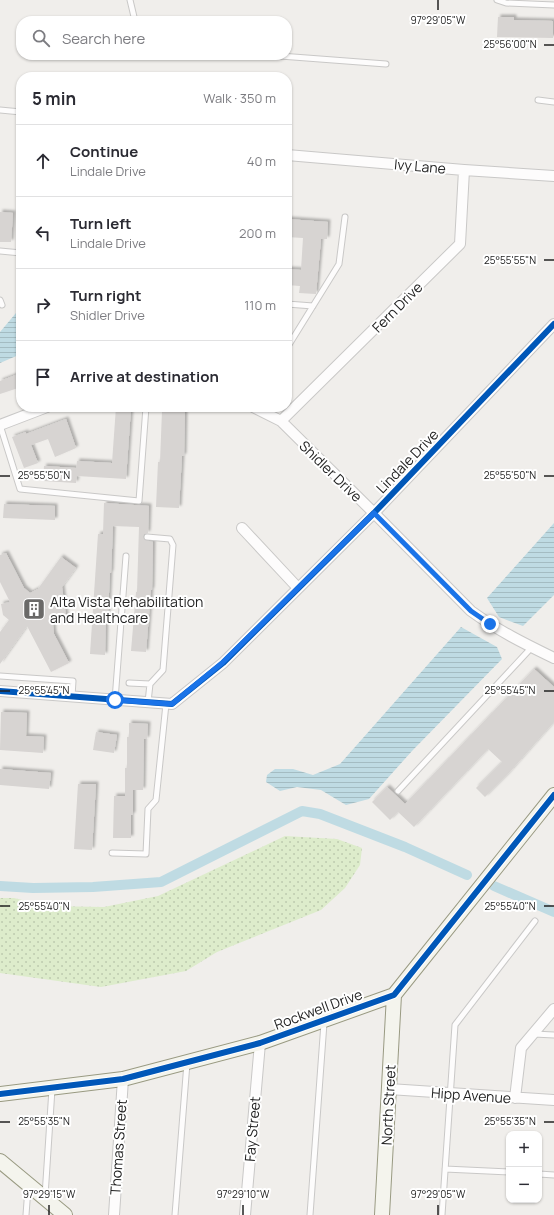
<!DOCTYPE html>
<html lang="en">
<head>
<meta charset="utf-8">
<style>
  :root { --surface:#fff; --page:#f7f7f7; --text:#2b2b33; --muted:#7c7c81; --line:#e1e1e2 }
  body { margin:0; font-family:Manrope,sans-serif; background:var(--page); color:var(--text) }
  .controls { position:absolute; right:12px; bottom:12px; display:grid; overflow:hidden; border-radius:8px; box-shadow:0 1px 3px #0004 }
  .controls button { width:36px; height:36px; display:grid; place-items:center; padding:0; border:0; border-bottom:1px solid var(--line); background:var(--surface); color:var(--text); font:20px sans-serif }
  .stop { position:absolute; width:12px; height:12px; margin:-9px; border:3px solid #1a73e8; border-radius:50%; background:#fff }
  .stop.end { background:#1a73e8; border-color:#fff; box-shadow:0 1px 4px #0008 }
  .list { margin:0; padding:0; list-style:none }
  h2 { display:flex; justify-content:space-between; align-items:center; height:52px; margin:0; padding:0 16px; font-size:17px }
  h2 small { font-size:13px; font-weight:400; color:var(--muted) }
  .list li { display:grid; grid-template-columns:26px 1fr auto; gap:12px; align-items:center; box-sizing:border-box; height:72px; padding:0 16px; border-top:1px solid var(--line) }
  .list b { display:block; font-size:15px; white-space:nowrap }
  .list p { margin:0; font-size:13px; white-space:nowrap; color:var(--muted) }
  .list em { font-size:13px; font-style:normal; color:var(--muted) }
  .icon { flex:none; width:22px; height:22px; fill:none; stroke:currentColor; stroke-width:2; stroke-linecap:round; stroke-linejoin:round }
  .map { position:relative; flex:none; width:554px; height:1215px; overflow:hidden }
  .search { position:absolute; background:var(--surface); box-shadow:0 1px 3px #0004; left:16px; top:16px; width:276px; height:44px; display:flex; align-items:center; gap:10px; box-sizing:border-box; padding:0 14px; border-radius:16px; color:var(--muted); font-size:15px }
  .panel { position:absolute; background:var(--surface); box-shadow:0 1px 3px #0004; left:16px; top:72px; width:276px; height:340px; border-radius:16px }
  .map>svg:first-child { display:block }
  .grass { fill:url(#grass-dots) }
  .water { fill:url(#water-rules) }
  .lines { fill:none; stroke-linecap:round; stroke-linejoin:round }
  .canal { stroke:#bfdbe3; stroke-width:10 }
  .building { fill:#d7d4d2; filter:url(#shadow) }
  .lane-casing { stroke:#c9c8c7; stroke-width:7 }
  .street-casing { stroke:#c9c8c7; stroke-width:12 }
  .secondary-casing { stroke:#999a82; stroke-width:16 }
  .lane { stroke:#fdfcfc; stroke-width:5 }
  .street { stroke:#fdfcfc; stroke-width:10 }
  .secondary { stroke:#f4f4ed; stroke-width:14 }
  .cycleway-casing { stroke:#fff; stroke-width:8 }
  .cycleway { stroke:#0057b8; stroke-width:6 }
  .route { stroke:#1a73e8; stroke-width:5 }
  .ticks { fill:none; stroke:#222; stroke-width:1.5 }
  .labels { text-anchor:middle; dominant-baseline:central; stroke-width:4; stroke-linejoin:round; paint-order:stroke }
  .street-label { font-size:14px; fill:#222; stroke:#fff }
  .poi-label { font-size:14px; fill:#222; stroke:#fff; text-anchor:start }
  .ticks-label { font-size:10px; text-anchor:middle; fill:#222; stroke:#fff; stroke-width:4; stroke-linejoin:round; paint-order:stroke }
</style>
</head>
<body>
<div class="map">
<svg width="554" height="1215" viewBox="0 0 554 1215">
  <defs>
    <pattern id="grass-dots" width="8" height="8" patternUnits="userSpaceOnUse"><rect width="8" height="8" fill="#ddeccb"/><path d="M2 2h.1M6 6h.1" fill="none" stroke="#bdcaae" stroke-width="1.8" stroke-linecap="round"/></pattern>
    <pattern id="water-rules" width="6" height="5" patternUnits="userSpaceOnUse"><rect width="6" height="5" fill="#bfdbe3"/><path d="M0 2.5h6" fill="none" stroke="#a4bcc2"/></pattern>
    <filter id="shadow"><feDropShadow dx="2.5" dy="-2.5" stdDeviation="1" flood-color="#0004"/></filter>
  </defs>
  <rect width="100%" height="100%" fill="#f0eeeb"/>
  <path class="grass" d="M285 836 337 839 362 848 360 865 345 888 321 910 217 952 186 971 101 987 0 973V898H14L47 906 104 907 158 896Z"/>
  <path class="water" d="M21 307V354L0 363V332Z
    M554 523V595L523 626 499 617 487 598Z
    M461 627 497 647 502 659 412 751 369 799 346 805 321 790 297 787 280 791 266 782 267 775 275 769H293L313 775 340 764Z"/>
  <g class="lines">
    <path class="canal" d="M0 886 33 888 93 887 161 882 302 811 320 814 405 847 467 875
      M494 886 554 912"/>
  </g>
  <path class="building" d="M498 17H514V20L553 21V38L497 37Z
    M0 212 13 213 11 242H0Z
    M287 219 328 222 327 239H321L316 294 299 293 300 286 287 285V269L301 270 303 238 287 237Z
    M21 373V387L0 394V381Z
    M116 407 131 408 126 479 77 476 76 483 43 481 44 466 76 468 77 461 112 463Z
    M162 411 185 412 184 456H182L179 508 156 507 158 462H160Z
    M66 419 76 448 55 457 48 439 31 445 38 463 24 468 12 437 26 432V434Z
    M104 503 149 506 148 533 144 534 143 537 145 540 153 542 152 590H151L146 652 131 651 136 592H137L139 527 113 526 111 573H110L108 614H106L105 655 90 654 98 534H103Z
    M4 504 55 506V520L3 518Z
    M6 553 24 588 30 593 38 589 61 557 76 568 62 587 67 623 53 624 54 634 69 663 51 672 27 626 0 664V632L9 620 3 615 1 604 10 602 0 582V555Z
    M534 669 554 687V722L507 775 485 797 476 788 502 762 488 749 414 827 398 812 390 820 372 802 387 787 405 804Z
    M1 712 27 713 26 736 44 737 43 753 0 750Z
    M129 723 148 724 147 739H144L143 790H133V815H131V838H113L114 796H125V768H127V737H129Z
    M96 732 117 735 114 753 93 750Z
    M0 769 51 773 49 789 0 785Z
    M78 784H96L92 850 74 849Z"/>
  <g class="lines">
    <g class="lane-casing">
      <path id="lane" d="M130 0 135 21
        M497 0 506 3 554 5
        M267 55 386 64
        M538 100 554 102
        M0 110 21 112
        M0 251 21 253
        M0 300 2 305
        M287 304 313 306
        M287 348 339 264 345 217
        M0 425 20 489 139 501 146 407
        M147 537 170 539 173 545 163 670 150 684 148 702
        M0 676 73 681 72 696
        M129 683 150 684
        M115 700 126 556
        M398 791 532 647
        M112 853 146 854 148 809 156 800 166 704
        M534 1034 554 1035
        M445 1169 509 1172
        M539 1174 554 1175
        M45 1196 52 1089
        M26 1215 28 1188
        M175 1215 187 1063
        M310 1215 324 1023
        M442 1215 455 1025 535 921"/>
    </g>
    <g class="street-casing">
      <path id="street" d="M287 155 464 170 554 176
        M253 407 281 421 374 513 471 611C497 630 525 644 554 658
        M281 421 460 244 464 170
        M0 425 47 407
        M242 528 298 588
        M0 691 172 704 223 663 374 513 554 324
        M389 1089 554 1100
        M515 1098 521 1048 554 1009
        M114 1215 123 1079
        M245 1215 260 1043"/>
    </g>
    <g class="secondary-casing">
      <path id="secondary" d="M0 1094 123 1079 260 1043 394 995 554 795
        M0 1161 65 1215
        M382 1215 394 995"/>
    </g>
    <use href="#lane" class="lane"/>
    <use href="#street" class="street"/>
    <use href="#secondary" class="secondary"/>
    <g class="cycleway-casing">
      <path id="cycleway" d="M0 691 172 704 223 663 374 513 554 324
        M0 1094 123 1079 260 1043 394 995 554 795"/>
    </g>
    <use href="#cycleway" class="cycleway"/>
  </g>
  <g class="lines">
    <path class="route" d="M115 700 172 704 222 663 374 513 471 611 490 624"/>
  </g>
  <path class="ticks" d="M438 0V10M544 45H554M544 260H554M0 476H10M544 476H554M0 691H10M544 691H554M0 906H10M544 906H554M0 1122H10M544 1122H554M49 1205V1215M243 1205V1215M438 1205V1215"/>
  <defs>
    <g id="building-square" transform="scale(1.15)"><rect x="-9" y="-9" width="18" height="18" rx="4" fill="#6a6968" stroke="#fff"/><path d="M-4-6H4V6H1V3H-1V6H-4ZM-2.5-4.3h1.7v1.8h-1.7ZM.8-4.3h1.7v1.8H.8ZM-2.5-1h1.7V.8h-1.7ZM.8-1h1.7V.8H.8Z" fill="#fff"/></g>
  </defs>
  <g fill-rule="evenodd">
    <use href="#building-square" x="34" y="609"/>
  </g>
  <g class="labels">
    <g class="street-label">
      <text transform="translate(420 166) rotate(5)">Ivy Lane</text>
      <text transform="translate(397 307) rotate(-45)">Fern Drive</text>
      <text transform="translate(407 461) rotate(-46)">Lindale Drive</text>
      <text transform="translate(331 471) rotate(44)">Shidler Drive</text>
      <text transform="translate(318 1009) rotate(-20)">Rockwell Drive</text>
      <text transform="translate(471 1095) rotate(4)">Hipp Avenue</text>
      <text transform="translate(388 1105) rotate(-87)">North Street</text>
      <text transform="translate(252 1129) rotate(-85)">Fay Street</text>
      <text transform="translate(118 1147) rotate(-86)">Thomas Street</text>
    </g>
    <g class="poi-label">
      <text x="50" y="601">Alta Vista Rehabilitation<tspan x="50" dy="16">and Healthcare</tspan></text>
    </g>
  </g>
  <g class="ticks-label">
    <text x="438" y="24">97°29'05"W</text>
    <text x="510" y="48">25°56'00"N</text>
    <text x="510" y="264">25°55'55"N</text>
    <text x="44" y="479">25°55'50"N</text>
    <text x="510" y="479">25°55'50"N</text>
    <text x="44" y="694">25°55'45"N</text>
    <text x="510" y="694">25°55'45"N</text>
    <text x="44" y="910">25°55'40"N</text>
    <text x="510" y="910">25°55'40"N</text>
    <text x="44" y="1125">25°55'35"N</text>
    <text x="510" y="1125">25°55'35"N</text>
    <text x="49" y="1198">97°29'15"W</text>
    <text x="243" y="1198">97°29'10"W</text>
    <text x="438" y="1198">97°29'05"W</text>
  </g>
</svg>
<div class="controls">
<button>+</button>
<button>−</button>
</div>
<div class="stop" style="left:115px;top:700px"></div>
<div class="stop end" style="left:490px;top:624px"></div>
<div class="search"><svg class="icon" aria-label="search" viewBox="0 0 24 24"><circle cx="10" cy="10" r="6"/><path d="M15 15l6 6"/></svg>Search here</div>
<section class="panel">
<h2>5 min<small>Walk · 350 m</small></h2>
<ul class="list">
<li><svg class="icon" aria-label="ahead" viewBox="0 0 24 24"><path d="M12 20V5M6 11l6-6 6 6"/></svg><div><b>Continue</b><p>Lindale Drive</p></div><em>40 m</em></li>
<li><svg class="icon" aria-label="left" viewBox="0 0 24 24"><path d="M17 20v-9H6M10 6l-5 5 5 5"/></svg><div><b>Turn left</b><p>Lindale Drive</p></div><em>200 m</em></li>
<li><svg class="icon" aria-label="right" viewBox="0 0 24 24"><path d="M7 20v-9h11M14 6l5 5-5 5"/></svg><div><b>Turn right</b><p>Shidler Drive</p></div><em>110 m</em></li>
<li><svg class="icon" aria-label="arrive" viewBox="0 0 24 24"><path d="M6 21V4h12l-3 4 3 4H6"/></svg><div><b>Arrive at destination</b></div></li>
</ul>
</section>
</div>
</body>
</html>
